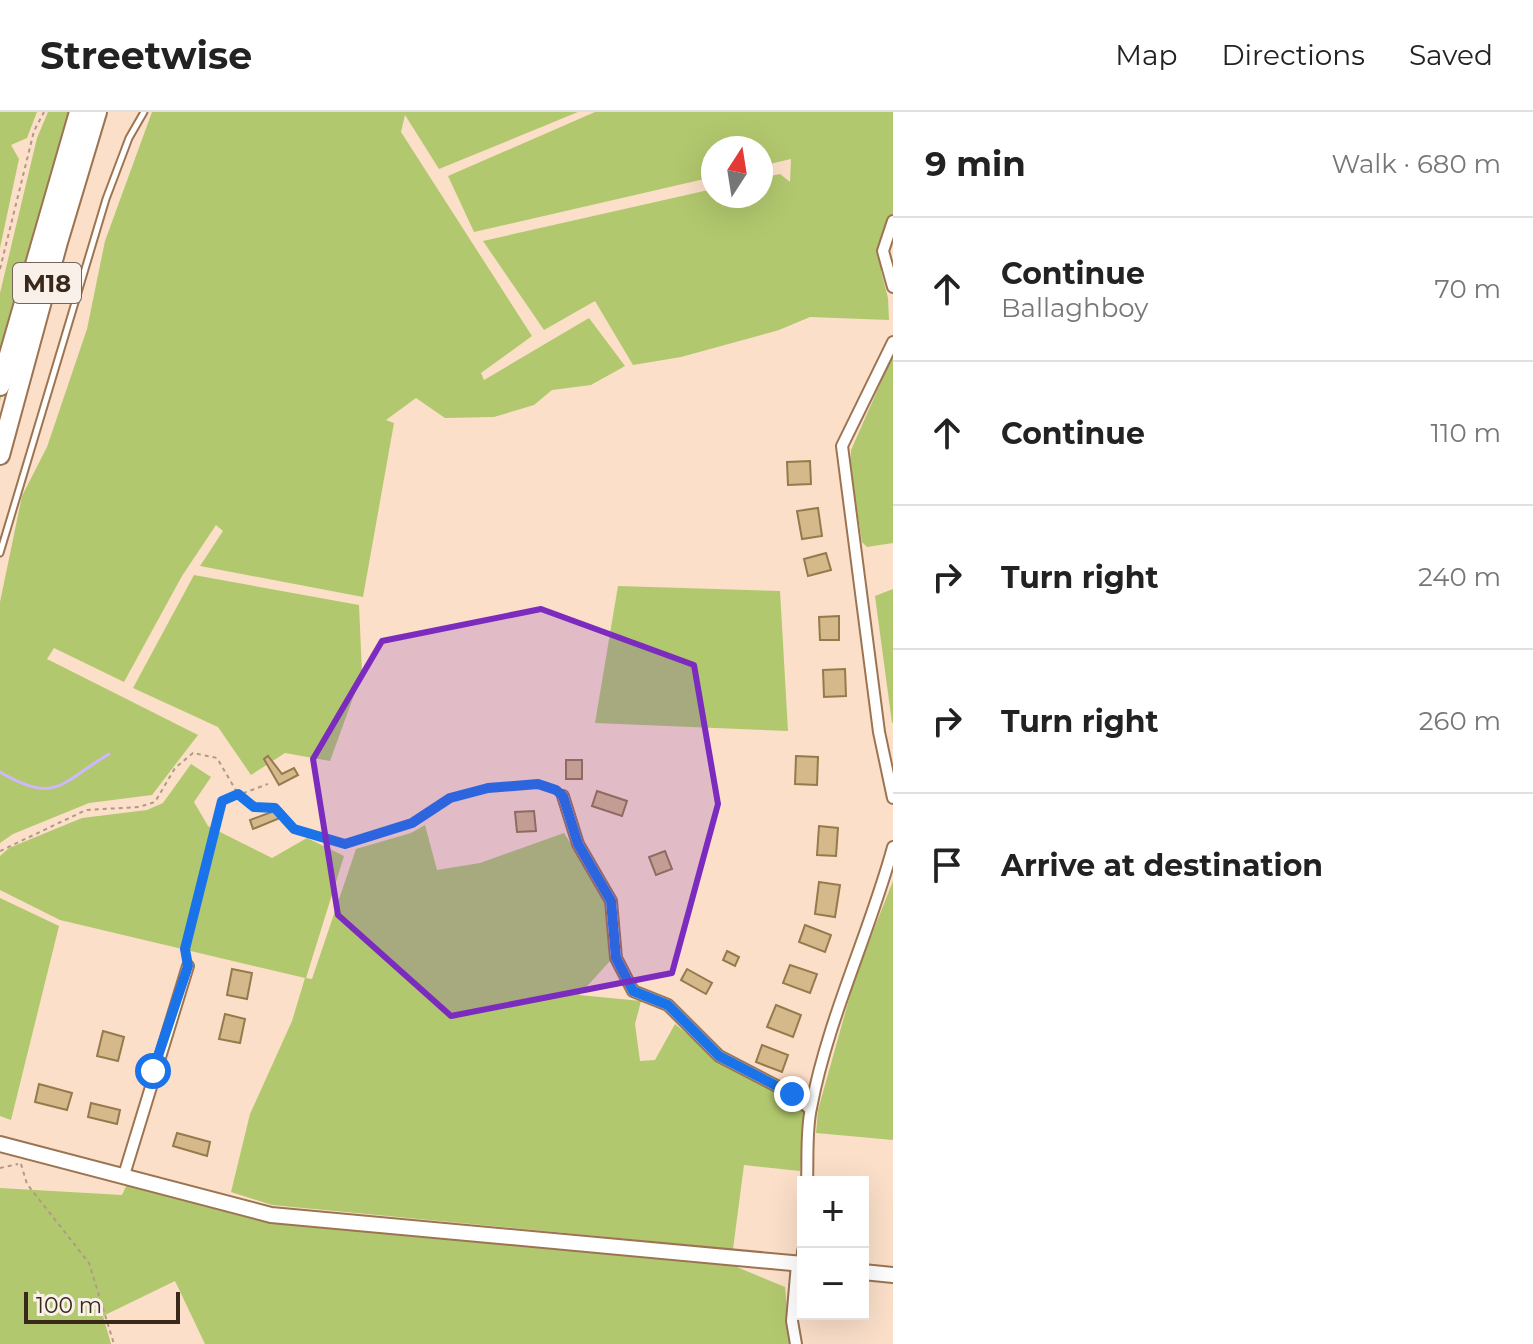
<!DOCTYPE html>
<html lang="en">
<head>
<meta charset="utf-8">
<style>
  :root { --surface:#fff; --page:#f6f6f6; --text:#222; --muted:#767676; --line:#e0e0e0 }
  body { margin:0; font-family:Montserrat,sans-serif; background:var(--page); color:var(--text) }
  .controls { position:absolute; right:24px; bottom:24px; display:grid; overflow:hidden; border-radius:0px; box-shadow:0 8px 32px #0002 }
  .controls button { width:72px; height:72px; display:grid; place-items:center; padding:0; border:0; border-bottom:2px solid var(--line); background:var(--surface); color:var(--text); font:40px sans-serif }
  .compass { position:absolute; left:701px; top:24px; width:72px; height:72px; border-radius:50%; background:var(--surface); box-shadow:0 8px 32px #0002; rotate:12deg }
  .scale { position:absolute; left:24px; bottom:20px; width:156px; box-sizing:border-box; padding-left:8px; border:4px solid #3a291b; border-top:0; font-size:22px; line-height:28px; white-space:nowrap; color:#3a291b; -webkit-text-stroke:6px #f9f0e9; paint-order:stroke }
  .stop { position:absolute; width:24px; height:24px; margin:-18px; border:6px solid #1a73e8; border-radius:50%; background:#fff }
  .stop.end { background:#1a73e8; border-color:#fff; box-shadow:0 2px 8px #0008 }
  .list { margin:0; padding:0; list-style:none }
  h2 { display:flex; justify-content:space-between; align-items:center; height:104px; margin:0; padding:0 32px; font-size:34px }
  h2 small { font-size:26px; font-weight:400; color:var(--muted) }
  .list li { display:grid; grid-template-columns:52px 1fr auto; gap:24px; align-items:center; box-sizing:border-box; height:144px; padding:0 32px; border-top:2px solid var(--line) }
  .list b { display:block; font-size:30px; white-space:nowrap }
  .list p { margin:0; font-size:26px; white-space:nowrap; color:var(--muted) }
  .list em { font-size:26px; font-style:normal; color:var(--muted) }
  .icon { flex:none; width:44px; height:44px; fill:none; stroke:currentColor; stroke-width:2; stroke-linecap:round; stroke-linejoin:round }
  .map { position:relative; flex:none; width:893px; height:1232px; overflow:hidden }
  header { display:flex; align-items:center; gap:48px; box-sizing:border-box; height:112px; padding:0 40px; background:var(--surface); border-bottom:2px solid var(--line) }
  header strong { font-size:38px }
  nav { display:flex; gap:44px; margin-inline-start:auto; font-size:28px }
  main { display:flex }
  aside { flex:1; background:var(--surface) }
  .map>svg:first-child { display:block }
  .green { fill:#b2c86e }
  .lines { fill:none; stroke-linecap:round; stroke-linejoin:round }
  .stream { stroke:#cfb7fc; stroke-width:3 }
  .building { fill:#d5b98a; stroke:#947a4c; stroke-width:2 }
  .lane-casing { stroke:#9c7452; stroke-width:9 }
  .street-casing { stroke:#9c7452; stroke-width:14 }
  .secondary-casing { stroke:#9c7452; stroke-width:18 }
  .highway-casing { stroke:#9c7452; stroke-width:22 }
  .path { stroke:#b19986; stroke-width:2; stroke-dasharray:4 4; stroke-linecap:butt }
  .lane { stroke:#fff; stroke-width:5 }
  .street { stroke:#fff; stroke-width:10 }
  .secondary { stroke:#fff; stroke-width:14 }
  .highway { stroke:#fff; stroke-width:18 }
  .route { stroke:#1a73e8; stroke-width:10 }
  .marked { fill:#7b2cbf; fill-opacity:0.2; stroke:#7b2cbf; stroke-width:6; stroke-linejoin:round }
  .labels { text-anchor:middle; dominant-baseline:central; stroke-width:6; stroke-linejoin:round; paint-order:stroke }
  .shield { fill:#f9f0e9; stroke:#736559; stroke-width:2 }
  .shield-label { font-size:24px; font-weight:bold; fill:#3a291b }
</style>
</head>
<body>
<header>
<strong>Streetwise</strong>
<nav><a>Map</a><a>Directions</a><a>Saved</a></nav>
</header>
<main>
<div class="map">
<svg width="893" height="1232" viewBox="0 0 893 1232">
  <rect width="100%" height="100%" fill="#fbdfc9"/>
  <path class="green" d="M0 0H37L27 26 11 33 19 47 0 136Z
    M48 0H76L0 289V181L37 26Z
    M152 0H578L439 57 405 3 401 20 532 224 481 261 484 268 589 206 625 254 591 273 552 278 534 293 494 305 445 306 416 286 386 308 394 311 363 485 200 454 223 419 216 413 182 464 124 570 54 536 47 547 198 623 152 683 89 691 13 722 0 731V490L22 384 47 335 87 217 105 129Z
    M595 0H893V101L883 124 881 159 888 186 889 208 810 205 779 218 681 245 633 253 595 189 544 218 483 129 713 77V84H761V66L780 62 790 70 791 47 761 54V36H713V65L474 120 448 64Z
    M893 243V431L867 435 862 430 850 354 851 338Z
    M194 463 359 493 362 561 330 649 285 641 251 663 218 615 133 576Z
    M618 474 780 479 788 619 595 611Z
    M893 477V611H892L875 484Z
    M191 652 211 665 194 690 208 714 272 746 307 726 344 744 306 866 312 867 356 737 411 721 425 713 437 758 480 751 564 721 606 788 610 849 579 883 641 889 635 912 640 949 655 948 675 912 730 957 791 987 805 1002 800 1059 744 1053 733 1137 272 1093 231 1080 250 1002 292 909 305 866 60 808 0 778V744L9 736 82 706 147 698 163 691Z
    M893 769V1028L816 1021 818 998 856 862Z
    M0 786 59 814 11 1008 0 1004Z
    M127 1072 181 1085 447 1124 732 1153 785 1175 790 1232H205L175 1169 103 1204 111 1232H0V1076L122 1083Z"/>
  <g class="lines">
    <path class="stream" d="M0 660C56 693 60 671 109 642"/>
  </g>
  <path class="building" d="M810 349 811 372 788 373 787 350Z
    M818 396 822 424 802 427 797 399Z
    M826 441 831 458 808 464 804 447Z
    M839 504V528H820L819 505Z
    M845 557 846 584 824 585 823 558Z
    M268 644 282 662 294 656 298 663 279 673 264 647Z
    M796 644 818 645 817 673 795 672Z
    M566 648H582V667H566Z
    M597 679 627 689 622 704 592 694Z
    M277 698 280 706 253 717 250 708Z
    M534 699 536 719 517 720 515 700Z
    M819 714 838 716 836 744 817 743Z
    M665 739 672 757 656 763 649 745Z
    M819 770 840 773 835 805 815 802Z
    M805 813 831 823 825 840 799 830Z
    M727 839 739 845 735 854 723 848Z
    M790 853 817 862 810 881 783 871Z
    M232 857 252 861 247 887 227 883Z
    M687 857 712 871 706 882 681 868Z
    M776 893 801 903 793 925 767 915Z
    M225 902 245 907 240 931 219 927Z
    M103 919 124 925 118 949 97 944Z
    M762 933 788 943 782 960 756 950Z
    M39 972 72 981 67 998 35 990Z
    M91 991 120 998 117 1012 88 1005Z
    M177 1021 210 1030 207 1044 173 1034Z"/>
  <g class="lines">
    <g class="lane-casing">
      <path id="lane" d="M0 441 106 87 129 26 144 0"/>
    </g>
    <g class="street-casing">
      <path id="street" d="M893 109 883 139 893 175
        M893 230 842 334 879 620 893 686
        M563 684 578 732 611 789 616 846 633 879 668 893 719 944 792 982 810 997
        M124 1063 188 854
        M807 1070C808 1046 806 1019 811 996 828 906 869 823 893 735
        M802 1152 803 1139
        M796 1232 792 1209 797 1152"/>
    </g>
    <g class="secondary-casing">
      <path id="secondary" d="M0 1032 271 1103 803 1152
        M863 1160 893 1163"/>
    </g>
    <g class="highway-casing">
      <path id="highway" d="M0 274 79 0
        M0 343 58 130 97 0"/>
    </g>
    <path class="path" d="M0 157 34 19 44 0
      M0 739 86 698 139 695 155 690 175 656 193 641 217 646 238 682 254 695 275 696 294 717 345 732 412 711 450 686 488 676 538 672 554 677
      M186 846 185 837 222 689 268 672
      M21 1052 27 1072 89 1151 114 1232
      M0 1056 18 1052"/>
    <use href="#lane" class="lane"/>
    <use href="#street" class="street"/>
    <use href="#secondary" class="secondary"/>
    <use href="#highway" class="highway"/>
  </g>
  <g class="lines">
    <path class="route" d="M153 959 188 854 185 837 222 689 238 682 254 695 275 696 294 717 345 732 412 711 450 686 488 676 538 672 556 678 563 684 578 732 611 789 616 846 633 879 668 893 719 944 792 982"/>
  </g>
  <path class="marked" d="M541 497 694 553 718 692 672 861 451 904 338 803 313 647 382 529Z"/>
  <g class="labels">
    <rect class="shield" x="13" y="151" width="68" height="40" rx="6"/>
    <g class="shield-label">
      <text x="47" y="171">M18</text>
    </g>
  </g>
</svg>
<div class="controls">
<button>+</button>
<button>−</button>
</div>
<svg class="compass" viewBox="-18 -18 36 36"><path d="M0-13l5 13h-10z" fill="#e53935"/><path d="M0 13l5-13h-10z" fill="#767676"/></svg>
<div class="scale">100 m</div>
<div class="stop" style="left:153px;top:959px"></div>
<div class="stop end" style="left:792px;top:982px"></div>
</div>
<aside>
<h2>9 min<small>Walk · 680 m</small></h2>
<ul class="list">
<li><svg class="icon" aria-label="ahead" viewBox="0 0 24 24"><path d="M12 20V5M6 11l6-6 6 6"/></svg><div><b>Continue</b><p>Ballaghboy</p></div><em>70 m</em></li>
<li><svg class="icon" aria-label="ahead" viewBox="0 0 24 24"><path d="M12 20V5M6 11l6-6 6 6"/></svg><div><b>Continue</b></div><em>110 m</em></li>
<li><svg class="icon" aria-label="right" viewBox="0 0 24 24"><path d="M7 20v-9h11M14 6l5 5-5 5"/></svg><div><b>Turn right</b></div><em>240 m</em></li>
<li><svg class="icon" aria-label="right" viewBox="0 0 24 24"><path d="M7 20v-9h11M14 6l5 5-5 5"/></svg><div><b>Turn right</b></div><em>260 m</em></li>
<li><svg class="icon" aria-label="arrive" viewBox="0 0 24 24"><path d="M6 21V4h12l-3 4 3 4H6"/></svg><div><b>Arrive at destination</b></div></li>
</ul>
</aside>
</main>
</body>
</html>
